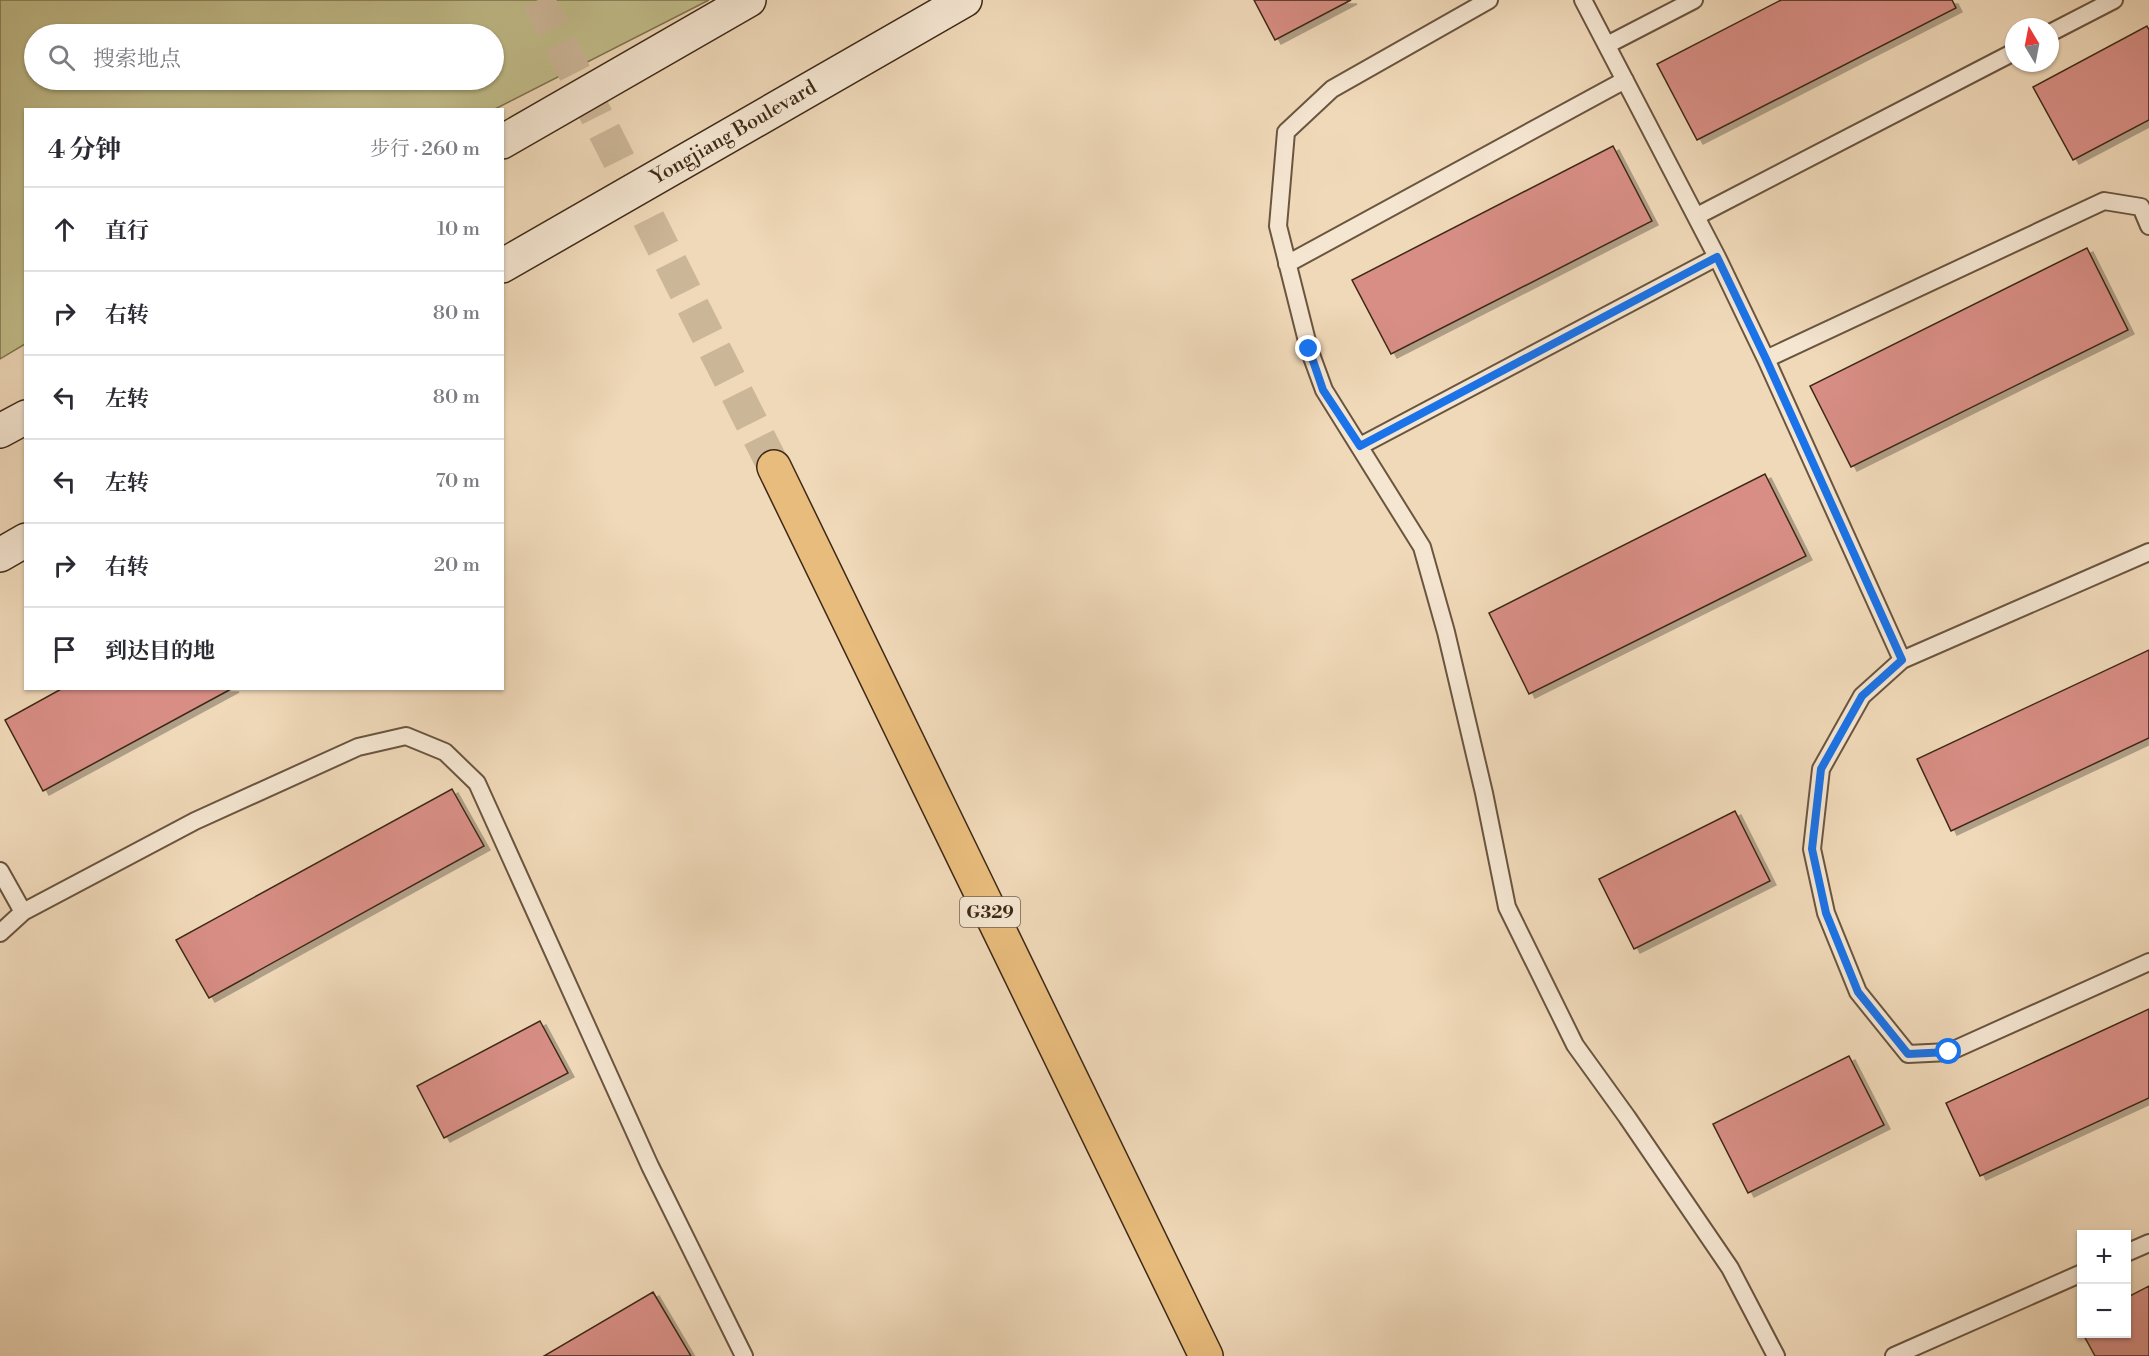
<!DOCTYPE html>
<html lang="zh">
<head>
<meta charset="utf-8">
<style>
  :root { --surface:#fff; --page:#f2f2f3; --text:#2b2b33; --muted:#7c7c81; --line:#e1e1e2 }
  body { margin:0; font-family:"Libre Bodoni","Noto Serif SC",serif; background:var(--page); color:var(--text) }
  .controls { position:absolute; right:18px; bottom:18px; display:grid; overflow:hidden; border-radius:0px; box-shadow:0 2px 4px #0004 }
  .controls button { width:54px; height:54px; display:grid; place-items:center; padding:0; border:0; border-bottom:2px solid var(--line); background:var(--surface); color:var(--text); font:30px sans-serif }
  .compass { position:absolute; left:2005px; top:18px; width:54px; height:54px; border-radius:50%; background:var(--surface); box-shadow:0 2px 4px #0004; rotate:350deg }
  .stop { position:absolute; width:18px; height:18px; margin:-14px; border:4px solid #1a73e8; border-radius:50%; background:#fff }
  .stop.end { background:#1a73e8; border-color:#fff; box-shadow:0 2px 6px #0008 }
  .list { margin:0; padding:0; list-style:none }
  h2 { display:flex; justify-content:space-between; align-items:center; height:78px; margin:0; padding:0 24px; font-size:26px }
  h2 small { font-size:20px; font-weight:400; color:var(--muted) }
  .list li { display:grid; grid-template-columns:39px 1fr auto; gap:18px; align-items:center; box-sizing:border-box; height:84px; padding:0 24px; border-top:2px solid var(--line) }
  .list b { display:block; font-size:22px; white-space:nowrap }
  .list em { font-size:20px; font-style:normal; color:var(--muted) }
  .icon { flex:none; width:33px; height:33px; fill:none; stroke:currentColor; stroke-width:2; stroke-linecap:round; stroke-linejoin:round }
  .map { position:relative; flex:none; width:2149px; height:1356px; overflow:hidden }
  .search { position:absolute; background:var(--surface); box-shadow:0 2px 4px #0004; left:24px; top:24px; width:480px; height:66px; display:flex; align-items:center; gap:15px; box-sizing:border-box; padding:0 21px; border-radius:33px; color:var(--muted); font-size:22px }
  .panel { position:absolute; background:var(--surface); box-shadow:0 2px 4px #0004; left:24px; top:108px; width:480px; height:582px; border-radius:0px }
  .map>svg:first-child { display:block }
  .green { fill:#c1bd8a; stroke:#7f7350; stroke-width:1.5; fill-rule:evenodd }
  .building { fill:#d88e85; stroke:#3d2916; stroke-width:1.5; filter:url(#shadow) }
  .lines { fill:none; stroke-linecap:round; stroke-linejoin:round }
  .highway-tunnel { stroke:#ccb698; stroke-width:33; stroke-dasharray:33 16; stroke-linecap:butt }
  .lane-casing { stroke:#6a553f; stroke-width:20 }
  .secondary-casing { stroke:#3d2916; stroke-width:36 }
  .highway-casing { stroke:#3d2916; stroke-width:36 }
  .lane { stroke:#f5e6d2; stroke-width:16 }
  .secondary { stroke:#f5e6d2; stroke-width:33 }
  .highway { stroke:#e8bc7c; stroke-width:33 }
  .route { stroke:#1a73e8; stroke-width:8 }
  .labels { text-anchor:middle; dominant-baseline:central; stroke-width:6; stroke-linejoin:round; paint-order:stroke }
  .shield { fill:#f5e6d2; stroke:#74624e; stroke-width:1.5 }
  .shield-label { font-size:18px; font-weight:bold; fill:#3d2916 }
  .street-label { font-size:20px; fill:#3d2916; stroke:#f5e6d2 }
</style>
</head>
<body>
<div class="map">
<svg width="2149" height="1356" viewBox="0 0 2149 1356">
  <defs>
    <filter id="shadow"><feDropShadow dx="6" dy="4" stdDeviation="0" flood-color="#0004"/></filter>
  </defs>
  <rect width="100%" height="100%" fill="#f0d9b9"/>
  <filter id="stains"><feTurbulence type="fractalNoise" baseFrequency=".00333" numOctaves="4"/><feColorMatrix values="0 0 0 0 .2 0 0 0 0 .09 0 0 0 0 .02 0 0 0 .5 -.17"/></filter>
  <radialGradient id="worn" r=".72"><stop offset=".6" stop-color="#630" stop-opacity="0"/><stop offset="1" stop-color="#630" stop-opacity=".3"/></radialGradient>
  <path class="green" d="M0 0H709L495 109 26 110 25 344 0 359ZM34 34H494V80H34Z"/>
  <path class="building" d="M1254 0H1351L1275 40Z
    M1781 0H1952L1956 8 1697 140 1657 64Z
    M2147 26 2149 30V120L2073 160 2033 87Z
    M1613 146 1652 221 1391 354 1352 280Z
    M2087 248 2128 330 1851 467 1810 386Z
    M1765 474 1806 556 1529 694 1489 613Z
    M2149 650V738L1951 831 1917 759Z
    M63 688H233L43 791 5 720Z
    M452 789 484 846 209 998 176 940Z
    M1735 811 1770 881 1634 949 1599 879Z
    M2149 1009V1098L1980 1176 1946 1103Z
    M540 1021 568 1073 444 1138 417 1086Z
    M1849 1056 1884 1125 1748 1193 1713 1124Z
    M2149 1286V1356H2095L2083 1334H2126V1298Z
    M653 1292 691 1356H544Z"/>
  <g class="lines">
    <path class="highway-tunnel" d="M538 0 774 467"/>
    <g class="lane-casing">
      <path id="lane" d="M1489 0 1332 89 1286 132 1278 226 1309 349 1324 390 1422 547 1446 632 1484 793 1507 907 1575 1045 1627 1117 1730 1268 1776 1356
        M1583 0 1717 257 1766 359 1902 660
        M2050 33 2114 0
        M1607 45 1694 0
        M1697 216 2014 52
        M1287 264 1625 80
        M1766 359 2104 201 2141 207 2149 226
        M1360 446 1717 257
        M2149 552 1902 660 1862 696 1821 769 1812 849 1826 913 1858 992 1908 1054 1949 1052 2149 962
        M0 871 23 912 0 933
        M23 912 195 821 358 747 406 736 445 752 477 783 650 1166 744 1356
        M2126 1253 2149 1243
        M1894 1356 2082 1273"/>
    </g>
    <g class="secondary-casing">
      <path id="secondary" d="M502 142 749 0
        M502 266 965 0
        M0 431 26 417
        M0 555 26 540"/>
    </g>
    <g class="highway-casing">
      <path id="highway" d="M774 467 1206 1356"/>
    </g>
    <use href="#lane" class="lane"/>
    <use href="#secondary" class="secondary"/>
    <use href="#highway" class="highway"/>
  </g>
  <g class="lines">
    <path class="route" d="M1309 349 1323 390 1360 446 1717 257 1766 359 1902 660 1862 696 1821 769 1812 849 1826 913 1858 992 1908 1054 1949 1052"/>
  </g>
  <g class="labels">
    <rect class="shield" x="960" y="897" width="60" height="30" rx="4.5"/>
    <g class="shield-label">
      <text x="990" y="912">G329</text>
    </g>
    <g class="street-label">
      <text transform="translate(734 133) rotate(-30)">Yongjiang Boulevard</text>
    </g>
  </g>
  <rect width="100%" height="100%" filter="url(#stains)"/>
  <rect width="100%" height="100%" fill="url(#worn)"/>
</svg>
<div class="controls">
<button>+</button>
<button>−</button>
</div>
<svg class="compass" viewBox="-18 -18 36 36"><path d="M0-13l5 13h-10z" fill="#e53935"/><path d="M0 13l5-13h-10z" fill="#7c7c81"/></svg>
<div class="stop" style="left:1949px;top:1052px"></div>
<div class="stop end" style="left:1309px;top:349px"></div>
<div class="search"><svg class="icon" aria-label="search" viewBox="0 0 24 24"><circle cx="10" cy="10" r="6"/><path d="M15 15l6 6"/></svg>搜索地点</div>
<section class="panel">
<h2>4 分钟<small>步行 · 260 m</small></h2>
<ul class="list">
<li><svg class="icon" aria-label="ahead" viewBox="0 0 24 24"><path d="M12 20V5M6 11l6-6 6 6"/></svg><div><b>直行</b></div><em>10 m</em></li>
<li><svg class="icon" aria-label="right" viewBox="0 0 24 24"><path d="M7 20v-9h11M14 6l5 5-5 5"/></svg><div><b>右转</b></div><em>80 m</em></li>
<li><svg class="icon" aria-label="left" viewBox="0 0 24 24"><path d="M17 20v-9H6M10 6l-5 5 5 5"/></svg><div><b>左转</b></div><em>80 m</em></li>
<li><svg class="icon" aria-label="left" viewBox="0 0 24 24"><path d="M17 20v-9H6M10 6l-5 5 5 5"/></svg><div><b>左转</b></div><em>70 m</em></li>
<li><svg class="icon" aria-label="right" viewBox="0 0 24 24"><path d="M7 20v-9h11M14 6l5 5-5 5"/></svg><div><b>右转</b></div><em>20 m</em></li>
<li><svg class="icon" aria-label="arrive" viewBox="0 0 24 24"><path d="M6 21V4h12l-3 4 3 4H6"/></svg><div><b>到达目的地</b></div></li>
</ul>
</section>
</div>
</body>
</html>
